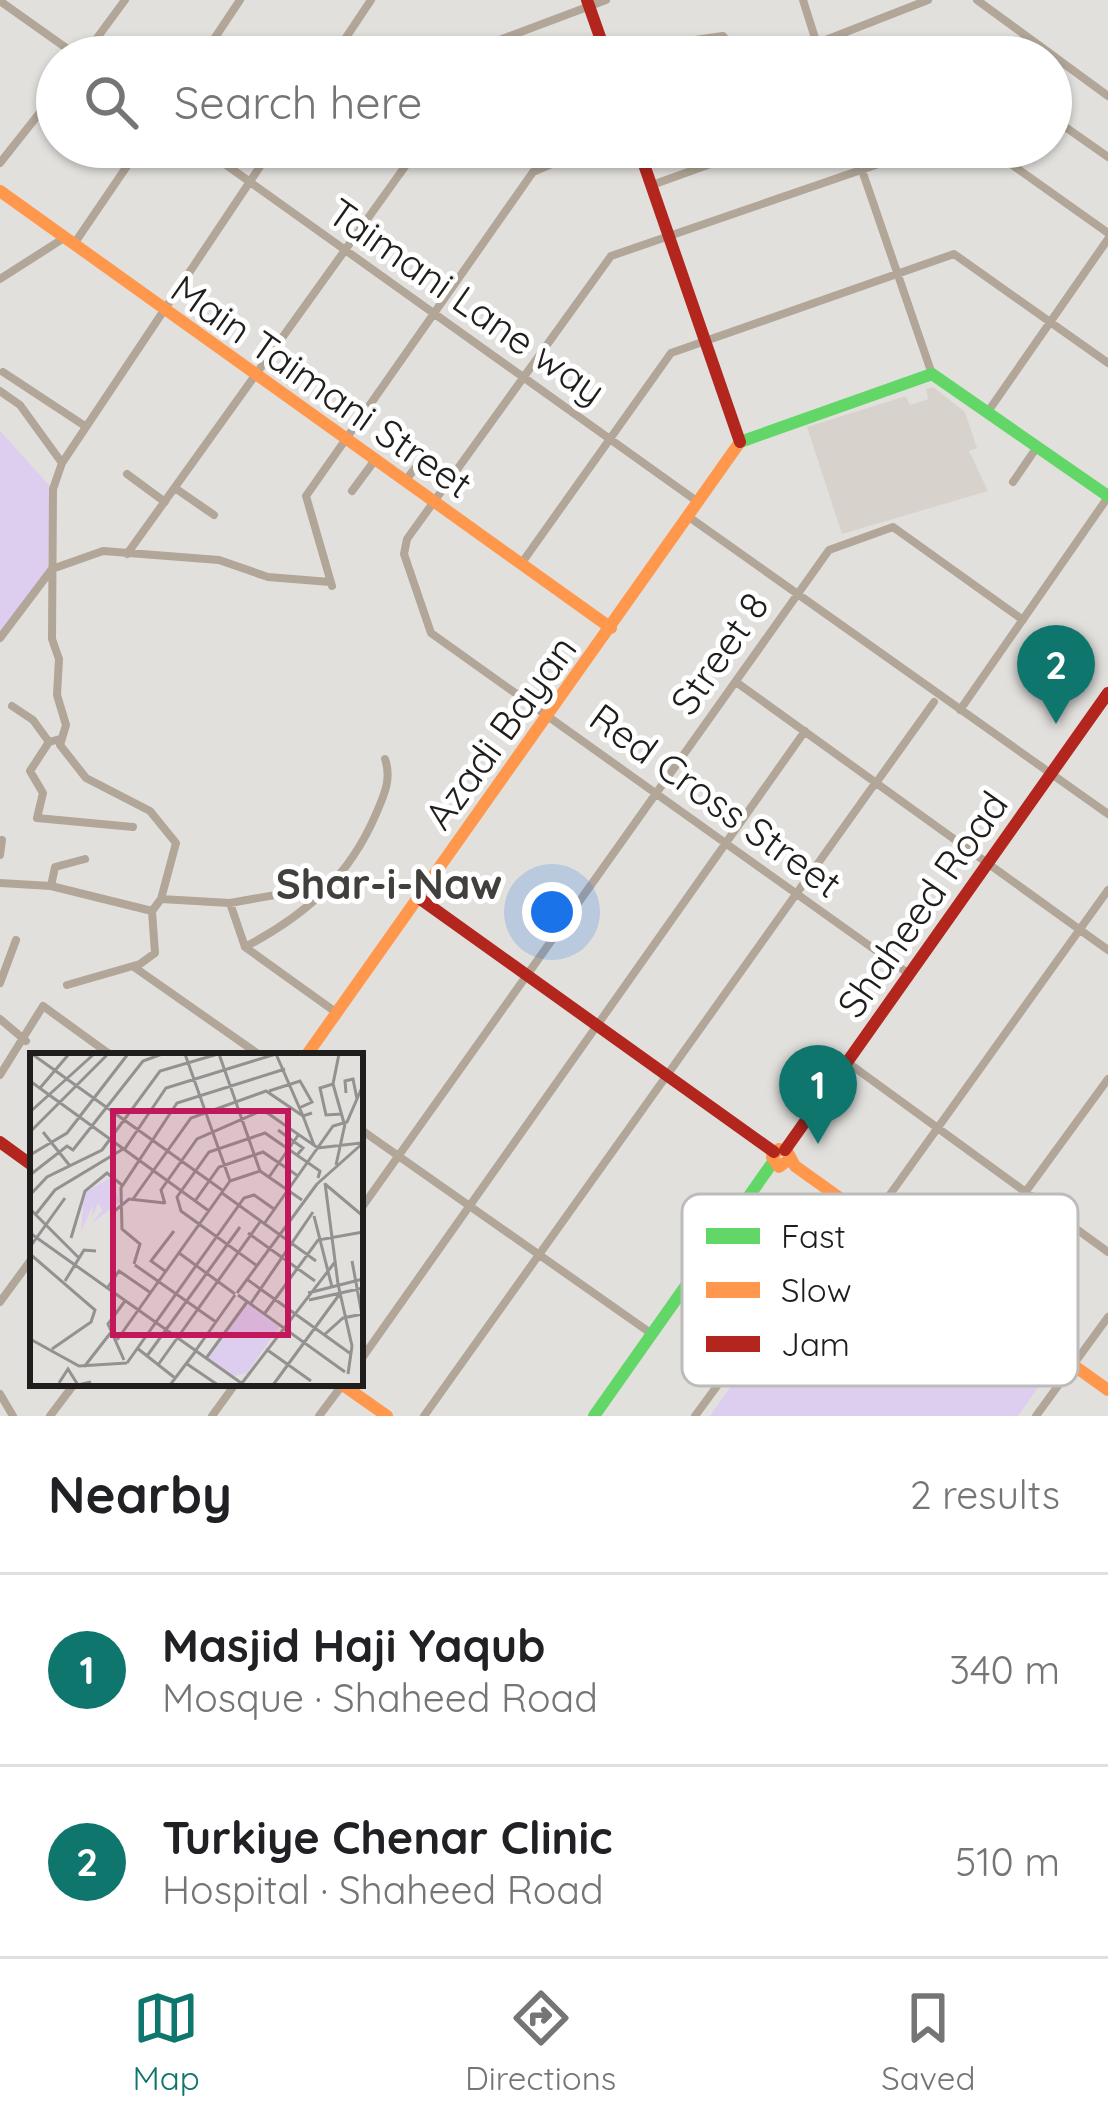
<!DOCTYPE html>
<html lang="en">
<head>
<meta charset="utf-8">
<style>
  :root { --surface:#fff; --page:#f6f6f6; --text:#202124; --muted:#757577; --line:#e0e0e0; --accent:#0f766e }
  body { margin:0; font-family:Quicksand,sans-serif; background:var(--page); color:var(--text) }
  .you { position:absolute; left:552px; top:912px; width:42px; height:42px; margin:-30px; border:9px solid #fff; border-radius:50%; background:#1a73e8; box-shadow:0 0 0 18px #1a73e833 }
  .badge { display:grid; place-items:center; width:78px; height:78px; border-radius:50%; background:var(--accent); color:#fff; font-size:39px; font-weight:700 }
  .pin { position:absolute; translate:-50% -99px; filter:drop-shadow(0 3px 6px #0008) }
  .pin::after { content:''; position:absolute; top:63px; width:42px; height:36px; background:inherit; clip-path:polygon(0 0,100% 0,50% 100%) }
  .list { margin:0; padding:0; list-style:none }
  h2 { display:flex; justify-content:space-between; align-items:center; height:156px; margin:0; padding:0 48px; font-size:51px }
  h2 small { font-size:39px; font-weight:400; color:var(--muted) }
  .list li { display:grid; grid-template-columns:78px 1fr auto; gap:36px; align-items:center; box-sizing:border-box; height:192px; padding:0 48px; border-top:3px solid var(--line) }
  .list b { display:block; font-size:45px; white-space:nowrap }
  .list p { margin:0; font-size:39px; white-space:nowrap; color:var(--muted) }
  .list em { font-size:39px; font-style:normal; color:var(--muted) }
  .icon { flex:none; width:66px; height:66px; fill:none; stroke:currentColor; stroke-width:2; stroke-linecap:round; stroke-linejoin:round }
  .map { position:relative; flex:none; width:1108px; height:1416px; overflow:hidden }
  .search { position:absolute; background:var(--surface); box-shadow:0 3px 9px #0004; left:36px; right:36px; top:36px; height:132px; display:flex; align-items:center; gap:30px; box-sizing:border-box; padding:0 42px; border-radius:66px; color:var(--muted); font-size:45px }
  .sheet { height:540px; background:var(--surface) }
  nav { display:flex; justify-content:space-around; align-items:center; box-sizing:border-box; height:168px; border-top:3px solid var(--line); background:var(--surface); font-size:33px; color:var(--muted) }
  nav a { display:grid; justify-items:center; gap:6px }
  nav .on { color:var(--accent) }
  .map>svg:first-child { display:block }
  .built { fill:#d7d2cc }
  .green { fill:#ddceef }
  .lines { fill:none; stroke-linecap:round; stroke-linejoin:round }
  .street { stroke:#b1a698; stroke-width:8 }
  .fast { stroke:#63d668; stroke-width:12 }
  .slow { stroke:#ff974d; stroke-width:12 }
  .jam { stroke:#b3261e; stroke-width:12 }
  .labels { text-anchor:middle; dominant-baseline:central; stroke-width:10; stroke-linejoin:round; paint-order:stroke }
  .street-label { font-size:39px; fill:#1f1e1c; stroke:#fff }
  .neighbourhood-label { font-size:42px; font-weight:bold; fill:#42403d; stroke:#fff }
  .inset-road { fill:none; stroke:#949290; stroke-width:3 }
  .view { fill:#c2185b; fill-opacity:0.15; stroke:#c2185b; stroke-width:6 }
  .inset-edge { fill:none; stroke:#1f1e1c; stroke-width:6 }
  .key { fill:#fff; stroke:#bcbcbb; stroke-width:3 }
  .key-label { font-size:33px; fill:#1f1e1c }
</style>
</head>
<body>
<div class="map">
<svg width="1108" height="1416" viewBox="0 0 1108 1416">
  <rect width="100%" height="100%" fill="#e2e0dd"/>
  <path class="built" d="M933 387 965 412 977 448 969 451 988 491 842 534 807 427 906 396 910 405 928 399 926 389Z"/>
  <path class="green" d="M0 431 50 486 48 568 0 634Z
    M849 1219 1053 1366 1018 1416H710Z"/>
  <g class="lines">
    <path class="street" d="M803 0 821 57
      M977 0 1108 96
      M0 1 79 57
      M638 48 723 36 741 57
      M83 57 125 0
      M202 57 240 0
      M333 57 371 0
      M481 57 494 42 606 0
      M782 57 928 0
      M1051 117 1108 157
      M201 147 698 502
      M854 147 932 374
      M987 147 1108 233
      M0 163 57 91
      M652 185 758 147
      M74 244 140 147
      M0 279 64 238
      M3 372 85 426
      M0 391 20 405 62 463
      M987 413 1108 239
      M127 474 165 502
      M405 481 424 457
      M1013 482 1037 447
      M175 488 214 515
      M352 491 375 460
      M689 517 1108 814
      M127 554 419 147
      M521 564 671 353 954 254 1108 363
      M332 586 306 496 533 172 591 147
      M0 638 52 569 103 551 219 560 268 577 330 582
      M736 682 1108 950
      M12 706 33 720 49 742
      M960 710 1108 497
      M60 739 49 742 30 771 43 793 37 818 133 827
      M876 783 934 702
      M0 855 2 840
      M0 883 51 886 152 911
      M51 886 55 867 85 859
      M161 899 230 903 332 885
      M230 903 245 947
      M134 967 261 1056
      M909 974 431 633 404 554 407 539 611 256 928 147
      M0 983 16 940
      M67 985 140 964 155 953 152 911 161 899 176 843 150 811 86 778 60 745 66 725 57 695 59 659 52 639 53 489 62 463 273 147
      M337 1013 245 947C306 915 349 877 376 814 384 795 392 779 385 759
      M0 1019 26 1041
      M847 1062 1108 1252
      M0 1075 43 1006 112 1056
      M360 1129 652 1334
      M360 1210 829 550 893 527 1023 620
      M871 1221 1108 890
      M959 1283 1108 1079
      M0 1302 33 1257
      M360 1361 805 731
      M0 1394 13 1416
      M50 1416 75 1383
      M212 1416 236 1383
      M319 1416 343 1384
      M424 1416 876 782
      M695 1416 849 1206
      M1036 1416 1108 1317"/>
    <path class="fast" d="M740 442 932 374 1108 496
      M594 1416 773 1162"/>
    <path class="slow" d="M0 191 611 628
      M306 1056 740 442
      M790 1159 779 1167 772 1157 779 1149 787 1151 795 1166 1108 1390
      M340 1383 387 1416"/>
    <path class="jam" d="M587 0 607 57
      M638 147 740 442
      M419 898 774 1152
      M0 1142 33 1166
      M785 1150 1108 693"/>
  </g>
  <g class="labels">
    <g class="street-label">
      <text transform="translate(467 301) rotate(35)">Taimani Lane way</text>
      <text transform="translate(322 386) rotate(35)">Main Taimani Street</text>
      <text transform="translate(719 653) rotate(-55)">Street 8</text>
      <text transform="translate(500 732) rotate(-54)">Azadi Bayan</text>
      <text transform="translate(716 800) rotate(36)">Red Cross Street</text>
      <text transform="translate(922 904) rotate(-55)">Shaheed Road</text>
    </g>
    <g class="neighbourhood-label">
      <text x="389" y="883">Shar-i-Naw</text>
    </g>
  </g>
  <g transform="translate(30 1053)">
    <rect width="333" height="333" fill="#e2e0dd"/>
    <path d="M80 125 90 148 61 171 72 157 68 150 62 165 63 152 51 179 54 140ZM217 251 249 274 217 320 203 323 178 306Z" fill="#ddceef"/>
    <path class="inset-road" d="M2 1 192 137M155 1 200 128M189 1 230 118M246 1 273 63 282 60M309 1 303 31 314 70M0 28 179 158M303 31 290 35 296 62 312 61M10 35 39 1M239 38 270 28 282 49 269 55M316 40 315 28 323 26 327 46M0 59 64 1M248 77 273 95 267 102M0 79 78 1M13 79 40 113M94 97 136 35 246 1M0 102 37 80 98 1M306 112 315 71M0 122 37 93 43 97 113 8 132 1M239 124 269 81M200 128 230 118 272 147M295 130 308 231M287 131 333 90M295 131 333 163M192 140 286 208M0 142 17 124 72 97 130 18 188 1M103 146 161 65 236 38 273 63 284 92M165 148 189 114 233 99 268 123M135 151 131 137 167 86 233 57 288 95 331 90M0 156 50 206M6 161 25 137 93 96M81 161 99 146 135 150M284 163 302 234M234 171 303 73 317 69 333 32M0 180 214 332M218 180 285 228M41 185 55 138 77 120 92 132M0 194 35 145M149 200 205 241M0 201 65 257 61 269 22 296M322 208 332 262M104 211 110 191 92 176 91 135 147 50 255 16M105 212 186 269M226 212 151 158 147 144 179 99 235 80 290 118 288 125M135 218 121 208 144 178M218 227 321 301M35 228 54 197 66 198M308 231 322 293 318 321M126 232 200 128M78 234 89 218 121 240M207 240 287 131M278 240 333 226M208 242 315 319M279 247 333 235M221 250 283 159M235 260 288 187 333 179M294 282 313 265 333 261M0 286 49 313 97 310M87 287 126 232M107 295 145 325M236 296 281 328M166 297 205 242M117 303 210 174M177 304 217 249M94 307 78 271 95 248M97 310 214 145 224 142 244 156M157 311 188 332M128 312 230 169M54 314 82 278M29 330 38 316 48 332 61 329M212 330 305 209M140 332 165 299M243 332 309 242"/>
    <path class="view" d="M83 58H258V282H83Z"/>
    <rect width="333" height="333" class="inset-edge"/>
  </g>
  <rect x="682" y="1194" width="396" height="192" rx="18" class="key"/>
  <rect x="706" y="1228" width="54" height="16" fill="#63d668"/>
  <rect x="706" y="1282" width="54" height="16" fill="#ff974d"/>
  <rect x="706" y="1336" width="54" height="16" fill="#b3261e"/>
  <g class="key-label">
    <text x="781" y="1248">Fast</text>
    <text x="781" y="1302">Slow</text>
    <text x="781" y="1356">Jam</text>
  </g>
</svg>
<div class="you"></div>
<div class="pin badge" style="left:818px;top:1144px">1</div>
<div class="pin badge" style="left:1056px;top:724px">2</div>
<div class="search"><svg class="icon" aria-label="search" viewBox="0 0 24 24"><circle cx="10" cy="10" r="6"/><path d="M15 15l6 6"/></svg>Search here</div>
</div>
<section class="sheet">
<h2>Nearby<small>2 results</small></h2>
<ul class="list">
<li><span class="badge">1</span><div><b>Masjid Haji Yaqub</b><p>Mosque · Shaheed Road</p></div><em>340 m</em></li>
<li><span class="badge">2</span><div><b>Turkiye Chenar Clinic</b><p>Hospital · Shaheed Road</p></div><em>510 m</em></li>
</ul>
</section>
<nav>
<a class="on"><svg class="icon" aria-label="map" viewBox="0 0 24 24"><path d="M3 6l6-2 6 2 6-2v14l-6 2-6-2-6 2zM9 4v14M15 6v14"/></svg>Map</a>
<a><svg class="icon" aria-label="directions" viewBox="0 0 24 24"><path d="M12 3l9 9-9 9-9-9zM9 14v-3h6M13 9l2 2-2 2"/></svg>Directions</a>
<a><svg class="icon" aria-label="saved" viewBox="0 0 24 24"><path d="M7 4h10v16l-5-4-5 4z"/></svg>Saved</a>
</nav>
</body>
</html>
